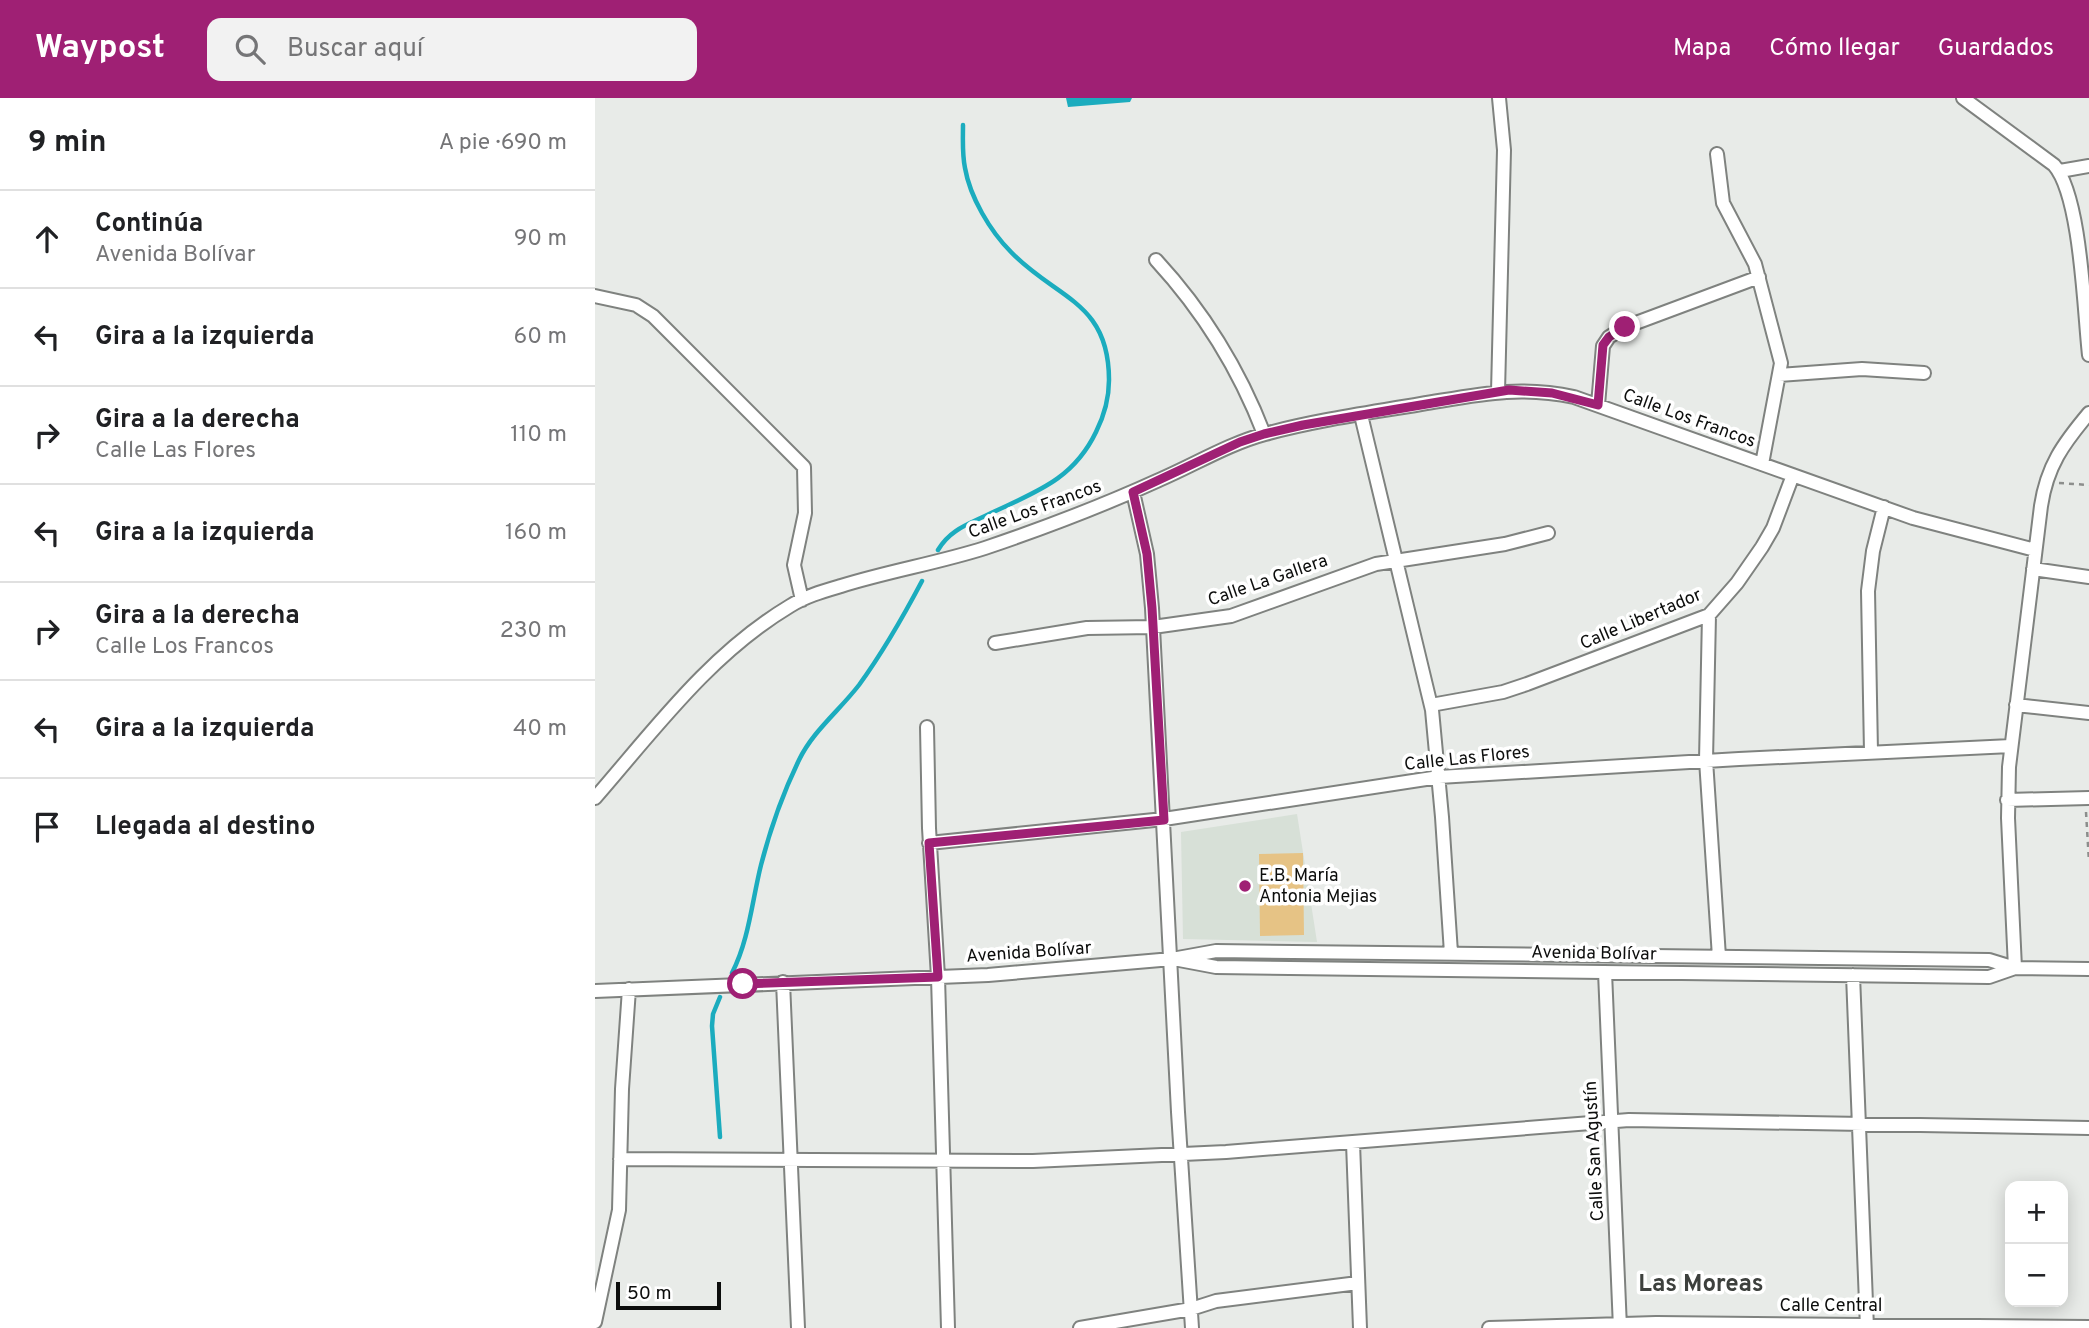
<!DOCTYPE html>
<html lang="es">
<head>
<meta charset="utf-8">
<style>
  :root { --surface:#fff; --page:#f2f2f2; --text:#202124; --muted:#757577; --line:#e0e0e0; --accent:#9f2074 }
  body { margin:0; font-family:Overpass,sans-serif; background:var(--page); color:var(--text) }
  .controls { position:absolute; right:21px; bottom:21px; display:grid; overflow:hidden; border-radius:14px; box-shadow:0 4px 18px #0003 }
  .controls button { width:63px; height:63px; display:grid; place-items:center; padding:0; border:0; border-bottom:2px solid var(--line); background:var(--surface); color:var(--text); font:35px sans-serif }
  .scale { position:absolute; left:21px; bottom:18px; width:105px; box-sizing:border-box; padding-left:7px; border:4px solid #0c0d0c; border-top:0; font-size:19px; line-height:24px; white-space:nowrap; color:#0c0d0c; -webkit-text-stroke:5px #fff; paint-order:stroke }
  .stop { position:absolute; width:21px; height:21px; margin:-16px; border:5px solid #9f2074; border-radius:50%; background:#fff }
  .stop.end { background:#9f2074; border-color:#fff; box-shadow:0 2px 7px #0008 }
  .list { margin:0; padding:0; list-style:none }
  h2 { display:flex; justify-content:space-between; align-items:center; height:91px; margin:0; padding:0 28px; font-size:30px }
  h2 small { font-size:23px; font-weight:400; color:var(--muted) }
  .list li { display:grid; grid-template-columns:46px 1fr auto; gap:21px; align-items:center; box-sizing:border-box; height:98px; padding:0 28px; border-top:2px solid var(--line) }
  .list b { display:block; font-size:26px; white-space:nowrap }
  .list p { margin:0; font-size:23px; white-space:nowrap; color:var(--muted) }
  .list em { font-size:23px; font-style:normal; color:var(--muted) }
  .icon { flex:none; width:38px; height:38px; fill:none; stroke:currentColor; stroke-width:2; stroke-linecap:round; stroke-linejoin:round }
  .map { position:relative; flex:none; width:1494px; height:1230px; overflow:hidden }
  header { display:flex; align-items:center; gap:42px; box-sizing:border-box; height:98px; padding:0 35px; background:var(--accent); color:#fff }
  header strong { font-size:33px }
  nav { display:flex; gap:38px; margin-inline-start:auto; font-size:24px }
  .search { width:490px; height:63px; background:var(--page); display:flex; align-items:center; gap:18px; box-sizing:border-box; padding:0 24px; border-radius:14px; color:var(--muted); font-size:26px }
  main { display:flex }
  aside { flex:1; background:var(--surface) }
  .map>svg:first-child { display:block }
  .built { fill:#d7e0d7 }
  .green { fill:#e6c385 }
  .water { fill:#1bacbe }
  .lines { fill:none; stroke-linecap:round; stroke-linejoin:round }
  .stream { stroke:#1bacbe; stroke-width:4.5 }
  .street-casing { stroke:#7f827f; stroke-width:16 }
  .path { stroke:#8c8e8c; stroke-width:2.5; stroke-dasharray:5 5; stroke-linecap:butt }
  .street { stroke:#fff; stroke-width:12 }
  .route { stroke:#9f2074; stroke-width:9 }
  .poi-dot { fill:#9f2074; stroke:#fff; stroke-width:2.5 }
  .labels { text-anchor:middle; dominant-baseline:central; stroke-width:7; stroke-linejoin:round; paint-order:stroke }
  .street-label { font-size:18px; fill:#0c0d0c; stroke:#fff }
  .poi-label { font-size:18px; fill:#0c0d0c; stroke:#fff; text-anchor:start }
  .district-label { font-size:24px; font-weight:bold; fill:#3d403d; stroke:#fff }
</style>
</head>
<body>
<header>
<strong>Waypost</strong>
<div class="search"><svg class="icon" aria-label="search" viewBox="0 0 24 24"><circle cx="10" cy="10" r="6"/><path d="M15 15l6 6"/></svg>Buscar aquí</div>
<nav><a>Mapa</a><a>Cómo llegar</a><a>Guardados</a></nav>
</header>
<main>
<aside>
<h2>9 min<small>A pie · 690 m</small></h2>
<ul class="list">
<li><svg class="icon" aria-label="ahead" viewBox="0 0 24 24"><path d="M12 20V5M6 11l6-6 6 6"/></svg><div><b>Continúa</b><p>Avenida Bolívar</p></div><em>90 m</em></li>
<li><svg class="icon" aria-label="left" viewBox="0 0 24 24"><path d="M17 20v-9H6M10 6l-5 5 5 5"/></svg><div><b>Gira a la izquierda</b></div><em>60 m</em></li>
<li><svg class="icon" aria-label="right" viewBox="0 0 24 24"><path d="M7 20v-9h11M14 6l5 5-5 5"/></svg><div><b>Gira a la derecha</b><p>Calle Las Flores</p></div><em>110 m</em></li>
<li><svg class="icon" aria-label="left" viewBox="0 0 24 24"><path d="M17 20v-9H6M10 6l-5 5 5 5"/></svg><div><b>Gira a la izquierda</b></div><em>160 m</em></li>
<li><svg class="icon" aria-label="right" viewBox="0 0 24 24"><path d="M7 20v-9h11M14 6l5 5-5 5"/></svg><div><b>Gira a la derecha</b><p>Calle Los Francos</p></div><em>230 m</em></li>
<li><svg class="icon" aria-label="left" viewBox="0 0 24 24"><path d="M17 20v-9H6M10 6l-5 5 5 5"/></svg><div><b>Gira a la izquierda</b></div><em>40 m</em></li>
<li><svg class="icon" aria-label="arrive" viewBox="0 0 24 24"><path d="M6 21V4h12l-3 4 3 4H6"/></svg><div><b>Llegada al destino</b></div></li>
</ul>
</aside>
<div class="map">
<svg width="1494" height="1230" viewBox="0 0 1494 1230">
  <rect width="100%" height="100%" fill="#e8ebe8"/>
  <path class="built" d="M702 716 722 844 588 841 586 734Z"/>
  <path class="green" d="M708 755 709 837 665 838 664 756Z"/>
  <path class="water" d="M471 0H537L535 4 473 9Z"/>
  <g class="lines">
    <path class="stream" d="M343 452C354 433 371 427 390 418 437 395 477 384 501 334 509 318 514 301 514 282 514 203 461 201 416 154 395 133 375 99 370 70 367 56 368 42 368 27
      M137 875C154 842 157 803 166 767 175 732 188 695 204 662 218 633 244 613 264 587 288 554 308 519 327 483
      M125 899 118 916 117 928 125 1039"/>
    <g class="street-casing">
      <path id="street" d="M1368 0 1459 67C1486 98 1489 213 1494 257
        M1122 56 1128 105 1160 166 1186 265 1167 366
        M1465 73 1494 68
        M561 162C608 213 644 271 669 336
        M0 198 41 207 58 218 209 369 210 415 199 467 207 502
        M1184 277 1267 271 1329 275
        M903 294 909 52 904 0
        M1003 307 1008 248 1014 239 1030 229 1164 179
        M766 317 837 612 847 719 856 855
        M538 394 552 456 557 510 583 1014 597 1230
        M1438 471 1494 479
        M1114 517 1111 662 1124 859
        M400 545 492 530 558 529 636 518 781 466 910 446 953 435
        M836 607 908 594 932 586 1114 517 1142 485 1167 449 1178 430 1198 377
        M1421 607 1494 615
        M332 629 334 730 343 879 353 1230
        M1276 654 1273 493 1278 453 1289 409
        M0 700C60 631 115 556 195 508 211 498 229 493 246 488 294 473 343 465 390 450 449 430 507 408 564 382 599 367 633 346 670 336 721 322 774 315 826 306 882 297 922 287 979 299L1318 420 1440 452
        M1412 702 1494 700
        M334 745 569 721 844 679 1144 661 1416 648
        M584 862 621 869 1394 879 1420 870
        M1420 870 1413 720 1414 669 1446 408C1452 368 1468 346 1494 315
        M1010 874 1025 1230
        M1258 877 1272 1230
        M188 884 203 1230
        M0 893 393 877 577 861 621 853 1394 862 1420 870 1494 871
        M758 1045 765 1230
        M25 1061 438 1063 631 1054 1034 1022 1494 1030
        M0 1224 24 1112 27 991 34 891
        M485 1230 596 1211 621 1203 763 1185
        M894 1230 1061 1225 1494 1229"/>
    </g>
    <path class="path" d="M1464 385 1494 387
      M1491 714 1494 764"/>
    <use href="#street" class="street"/>
  </g>
  <g class="lines">
    <path class="route" d="M148 886 343 879 334 745 569 722 557 510 552 456 538 394 645 344 669 336 708 327 914 292 957 295 1003 307 1008 247 1014 239 1030 229"/>
  </g>
  <circle class="poi-dot" cx="650" cy="788" r="7"/>
  <g class="labels">
    <g class="street-label">
      <text transform="translate(1094 321) rotate(20)">Calle Los Francos</text>
      <text transform="translate(440 412) rotate(-20)">Calle Los Francos</text>
      <text transform="translate(673 483) rotate(-19)">Calle La Gallera</text>
      <text transform="translate(1046 522) rotate(-23)">Calle Libertador</text>
      <text transform="translate(872 661) rotate(-6)">Calle Las Flores</text>
      <text transform="translate(434 855) rotate(-4)">Avenida Bolívar</text>
      <text transform="translate(999 856) rotate(1)">Avenida Bolívar</text>
      <text transform="translate(1000 1053) rotate(-93)">Calle San Agustín</text>
      <text x="1236" y="1208">Calle Central</text>
    </g>
    <g class="poi-label">
      <text x="664" y="778">E.B. María<tspan x="664" dy="21">Antonia Mejias</tspan></text>
    </g>
    <g class="district-label">
      <text x="1106" y="1187">Las Moreas</text>
    </g>
  </g>
</svg>
<div class="controls">
<button>+</button>
<button>−</button>
</div>
<div class="scale">50 m</div>
<div class="stop" style="left:148px;top:886px"></div>
<div class="stop end" style="left:1030px;top:229px"></div>
</div>
</main>
</body>
</html>
